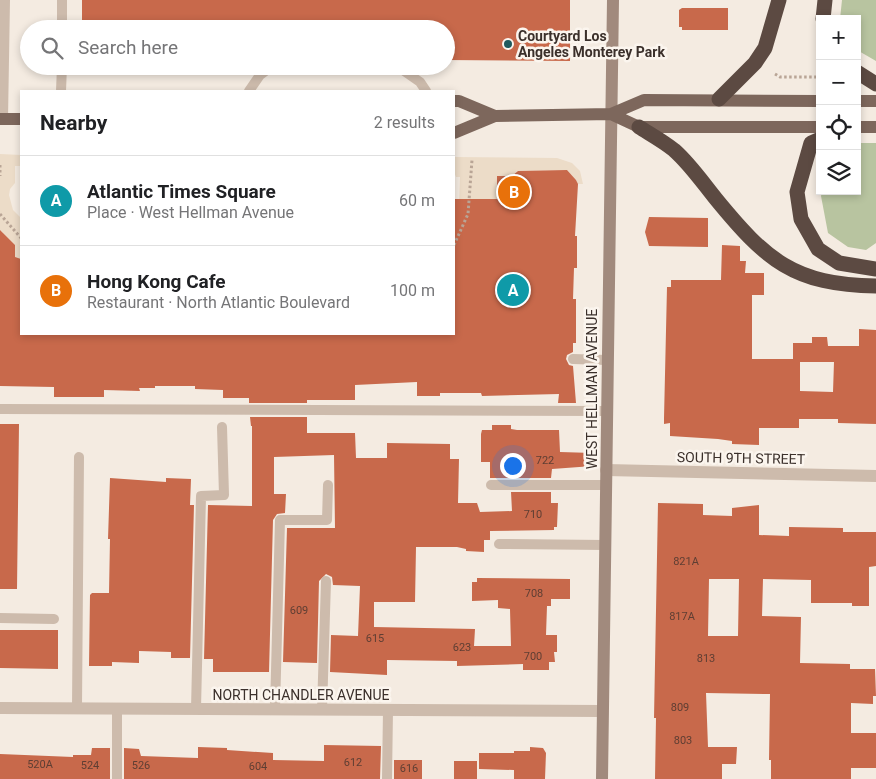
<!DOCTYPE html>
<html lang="en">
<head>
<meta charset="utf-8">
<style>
  :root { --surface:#fff; --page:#f6f6f6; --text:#202124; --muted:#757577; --line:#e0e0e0; --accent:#1f5a5e }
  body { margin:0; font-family:Roboto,sans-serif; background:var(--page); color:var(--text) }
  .controls { position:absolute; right:15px; top:15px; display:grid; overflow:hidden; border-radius:0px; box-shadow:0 2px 8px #0003 }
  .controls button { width:45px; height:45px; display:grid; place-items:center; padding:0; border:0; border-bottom:1px solid var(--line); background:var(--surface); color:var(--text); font:25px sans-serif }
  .you { position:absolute; left:512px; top:465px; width:18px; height:18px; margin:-12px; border:4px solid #fff; border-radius:50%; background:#1a73e8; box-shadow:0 0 0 8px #1a73e833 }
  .badge { display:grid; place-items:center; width:32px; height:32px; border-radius:50%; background:var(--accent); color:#fff; font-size:16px; font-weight:700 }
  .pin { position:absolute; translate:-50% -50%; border:2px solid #fff; box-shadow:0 1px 5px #0006 }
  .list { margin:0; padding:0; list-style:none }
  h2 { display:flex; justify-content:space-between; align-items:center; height:65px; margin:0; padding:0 20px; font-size:21px }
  h2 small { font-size:16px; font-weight:400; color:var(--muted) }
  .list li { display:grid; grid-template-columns:32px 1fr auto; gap:15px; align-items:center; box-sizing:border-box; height:90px; padding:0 20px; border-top:1px solid var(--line) }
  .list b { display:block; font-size:19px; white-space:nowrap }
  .list p { margin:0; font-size:16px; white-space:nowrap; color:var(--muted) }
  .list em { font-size:16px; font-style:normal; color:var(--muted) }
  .icon { flex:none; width:28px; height:28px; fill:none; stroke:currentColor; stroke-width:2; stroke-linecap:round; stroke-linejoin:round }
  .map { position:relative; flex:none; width:876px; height:779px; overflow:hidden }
  .search { position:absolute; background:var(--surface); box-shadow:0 2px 8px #0003; left:20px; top:20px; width:435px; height:55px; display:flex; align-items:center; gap:12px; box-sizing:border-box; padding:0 18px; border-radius:28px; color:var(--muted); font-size:19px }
  .panel { position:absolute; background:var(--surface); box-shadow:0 2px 8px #0003; left:20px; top:90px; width:435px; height:245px; border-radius:0px }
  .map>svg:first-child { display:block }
  .green { fill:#b8c4a0 }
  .plaza { fill:#ecdcc8 }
  .building { fill:#c8694b; fill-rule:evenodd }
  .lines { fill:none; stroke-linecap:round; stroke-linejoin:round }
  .path { stroke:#b9a596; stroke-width:3; stroke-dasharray:2.5 2.5; stroke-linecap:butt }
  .lane { stroke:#cdbbac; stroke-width:10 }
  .street { stroke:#cdbbac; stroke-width:12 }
  .secondary { stroke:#a18a7d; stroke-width:12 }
  .primary { stroke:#7d675c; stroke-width:12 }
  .highway { stroke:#5c4a42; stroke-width:15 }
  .poi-dot { fill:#1f5a5e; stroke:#fbf5ee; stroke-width:2 }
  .labels { text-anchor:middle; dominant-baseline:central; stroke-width:5; stroke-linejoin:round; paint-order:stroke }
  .number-label { font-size:11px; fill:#5e3e33 }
  .poi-label { font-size:14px; font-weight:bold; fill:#3b302b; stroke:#fbf5ee; text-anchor:start }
  .street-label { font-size:14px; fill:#3b302b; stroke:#fbf5ee }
</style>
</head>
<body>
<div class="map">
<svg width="876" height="779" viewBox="0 0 876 779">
  <rect width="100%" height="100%" fill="#f4ebe1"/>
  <path class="green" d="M842 0H876V61L857 50V19H840Z
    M857 143H876V243L866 250 848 247 828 233 821 196 822 191H857Z"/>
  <path class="plaza" d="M0 154 21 155V166H15V183L10 189 9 195 13 210 21 218V259L15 258V245H3V233L0 230Z
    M454 157 557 158 572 163 580 171 583 184H578L576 180 567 170 518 171 512 176H497V199H482L456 253 454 280V217L459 205 460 177H456L454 172Z"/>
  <path class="building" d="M82 0H570V61L446 60V29H82Z
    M682 8H728V30H682V27H679V10Z
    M567 170 576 180 578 184 575 236H577V268H574L573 299H576V343H573V352L567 355 566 359 569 365 573 366 576 403H558L559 394 482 396 481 393H440V396H417V382L355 385V400H307V403H249V398H223V390L195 389V386H155V388H139L140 391 104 390V397H54V387L0 386V230L15 245V257L21 259V334H454V199H497V176H512L518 171Z
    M649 217 708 218V247L649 246 645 232Z
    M722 245 740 246V261H746L745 273H764V295H752V359H793V343H812V337H827L828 346H859V329L876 330V424L838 423V419H799V428H759V445L732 444V441L718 439 670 436V423L664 424V418L667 287H671V280H721ZM800 362H834L833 392 800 391Z
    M250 417H307V433H355L356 458H387V443L450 444V459H459L458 503H477L480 512 512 511 511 492H551V503H558L557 527H554V530L490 531V540H484V552L466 551V549L457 547H416L415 602H374V627L475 629 474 646H511L510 609 498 608V600L472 601V582H477V578L570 579V599H551V606H547L546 635H557V652H554L555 662H549V670H523V664L457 666V661L387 660V675L330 672 331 635 358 636 360 586 333 585 332 577 326 574 319 581 317 663 283 662 287 528H335L334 455 274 457V494H286L285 513 277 514 273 520 269 672H213V659H204L208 505 252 506V426H251Z
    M0 424H19L17 589H0Z
    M492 425H511V429L517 430H559L560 452 593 453V466L552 469 551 478H490V462H481V434L482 430H492Z
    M110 478 166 482V478L191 479 190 505H194L190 658H171V652L139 651V663L112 662V666H89L90 595 92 593H109L110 539H108Z
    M658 503 703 504V515L732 516V508L759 505V535L789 536V527L843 528V532H876V566L869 567V606H852V603H811V580L763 579 762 616 801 617 800 663 850 664V669H875L876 696H873V704L851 703V733H876V768H851V779H771V760H769L770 694 706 693 708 747H737L736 764H722V779H655L656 718H654ZM709 579H739L738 636H708Z
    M0 630H58V669L0 668Z
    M324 745 381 746 380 779H124V748L139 749 141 756 198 758V747L227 748V750L273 753V760L324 761Z
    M530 747 543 748 546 753 545 779H514V770L479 769V753H514V751H530Z
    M92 748H110V779H0V754L73 757V755H91Z
    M394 760H422V779H394Z
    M454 761H477V779H454Z"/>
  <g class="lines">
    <path class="path" d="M775 74 780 77H820
      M0 165V176
      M0 214 21 238
      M454 245 468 214 472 160"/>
    <path class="lane" d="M62 29V0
      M397 66 420 82 426 91
      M61 91 62 66
      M249 91 260 75 272 66
      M3 119 5 0
      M573 359 607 360
      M0 409 607 411
      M491 485H606
      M499 544 605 545
      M0 618 54 619
      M77 708 79 457
      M196 709 201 496 224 495 222 427
      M275 709 280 520H327L328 485
      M322 710 326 581
      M117 779V708
      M387 779 388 710"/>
    <path class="street" d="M606 470 876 476
      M0 708 601 711"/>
    <path class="secondary" d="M602 779 613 0"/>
    <path class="primary" d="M454 101H459L495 116
      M857 101H876
      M611 114 639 127H820
      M0 119H21
      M857 127H876
      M454 133 495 116 611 114 644 100 820 101"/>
    <path class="highway" d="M823 19 825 0
      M857 72 876 84
      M719 99 755 63 765 48 779 0
      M639 127C650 134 663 141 674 150 690 164 703 183 716 199 766 260 794 285 876 286
      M820 139 811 143 797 192 801 219 818 249 839 263 876 269"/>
  </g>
  <circle class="poi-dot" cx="508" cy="44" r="5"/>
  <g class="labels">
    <g class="number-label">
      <text x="545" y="460">722</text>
      <text x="533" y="514">710</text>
      <text x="686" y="561">821A</text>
      <text x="534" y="593">708</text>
      <text x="299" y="610">609</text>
      <text x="682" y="616">817A</text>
      <text x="375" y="638">615</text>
      <text x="462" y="647">623</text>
      <text x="533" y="656">700</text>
      <text x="706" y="658">813</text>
      <text x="680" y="707">809</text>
      <text x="683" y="740">803</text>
      <text x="353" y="762">612</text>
      <text x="40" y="764">520A</text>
      <text x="90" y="765">524</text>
      <text x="141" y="765">526</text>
      <text x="258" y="766">604</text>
      <text x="409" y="768">616</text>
    </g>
    <g class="poi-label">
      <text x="518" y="36">Courtyard Los<tspan x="518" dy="16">Angeles Monterey Park</tspan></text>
    </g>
    <g class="street-label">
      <text transform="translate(592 389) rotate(-90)">WEST HELLMAN AVENUE</text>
      <text transform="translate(741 458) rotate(1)">SOUTH 9TH STREET</text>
      <text x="301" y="695">NORTH CHANDLER AVENUE</text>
    </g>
  </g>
</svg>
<div class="controls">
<button>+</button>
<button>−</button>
<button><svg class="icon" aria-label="locate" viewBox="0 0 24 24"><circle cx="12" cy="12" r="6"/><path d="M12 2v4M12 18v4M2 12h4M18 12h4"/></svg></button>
<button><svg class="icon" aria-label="layers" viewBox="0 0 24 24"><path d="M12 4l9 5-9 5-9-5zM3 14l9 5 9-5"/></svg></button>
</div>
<div class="you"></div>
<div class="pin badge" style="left:513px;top:290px;background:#0f9aa8">A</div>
<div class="pin badge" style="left:514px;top:192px;background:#e8710a">B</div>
<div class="search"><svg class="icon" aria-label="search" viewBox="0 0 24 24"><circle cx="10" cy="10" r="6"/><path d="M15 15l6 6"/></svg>Search here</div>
<section class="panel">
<h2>Nearby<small>2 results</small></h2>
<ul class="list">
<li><span class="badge" style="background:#0f9aa8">A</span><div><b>Atlantic Times Square</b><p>Place · West Hellman Avenue</p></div><em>60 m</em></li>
<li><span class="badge" style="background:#e8710a">B</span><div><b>Hong Kong Cafe</b><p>Restaurant · North Atlantic Boulevard</p></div><em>100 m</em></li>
</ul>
</section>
</div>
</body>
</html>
